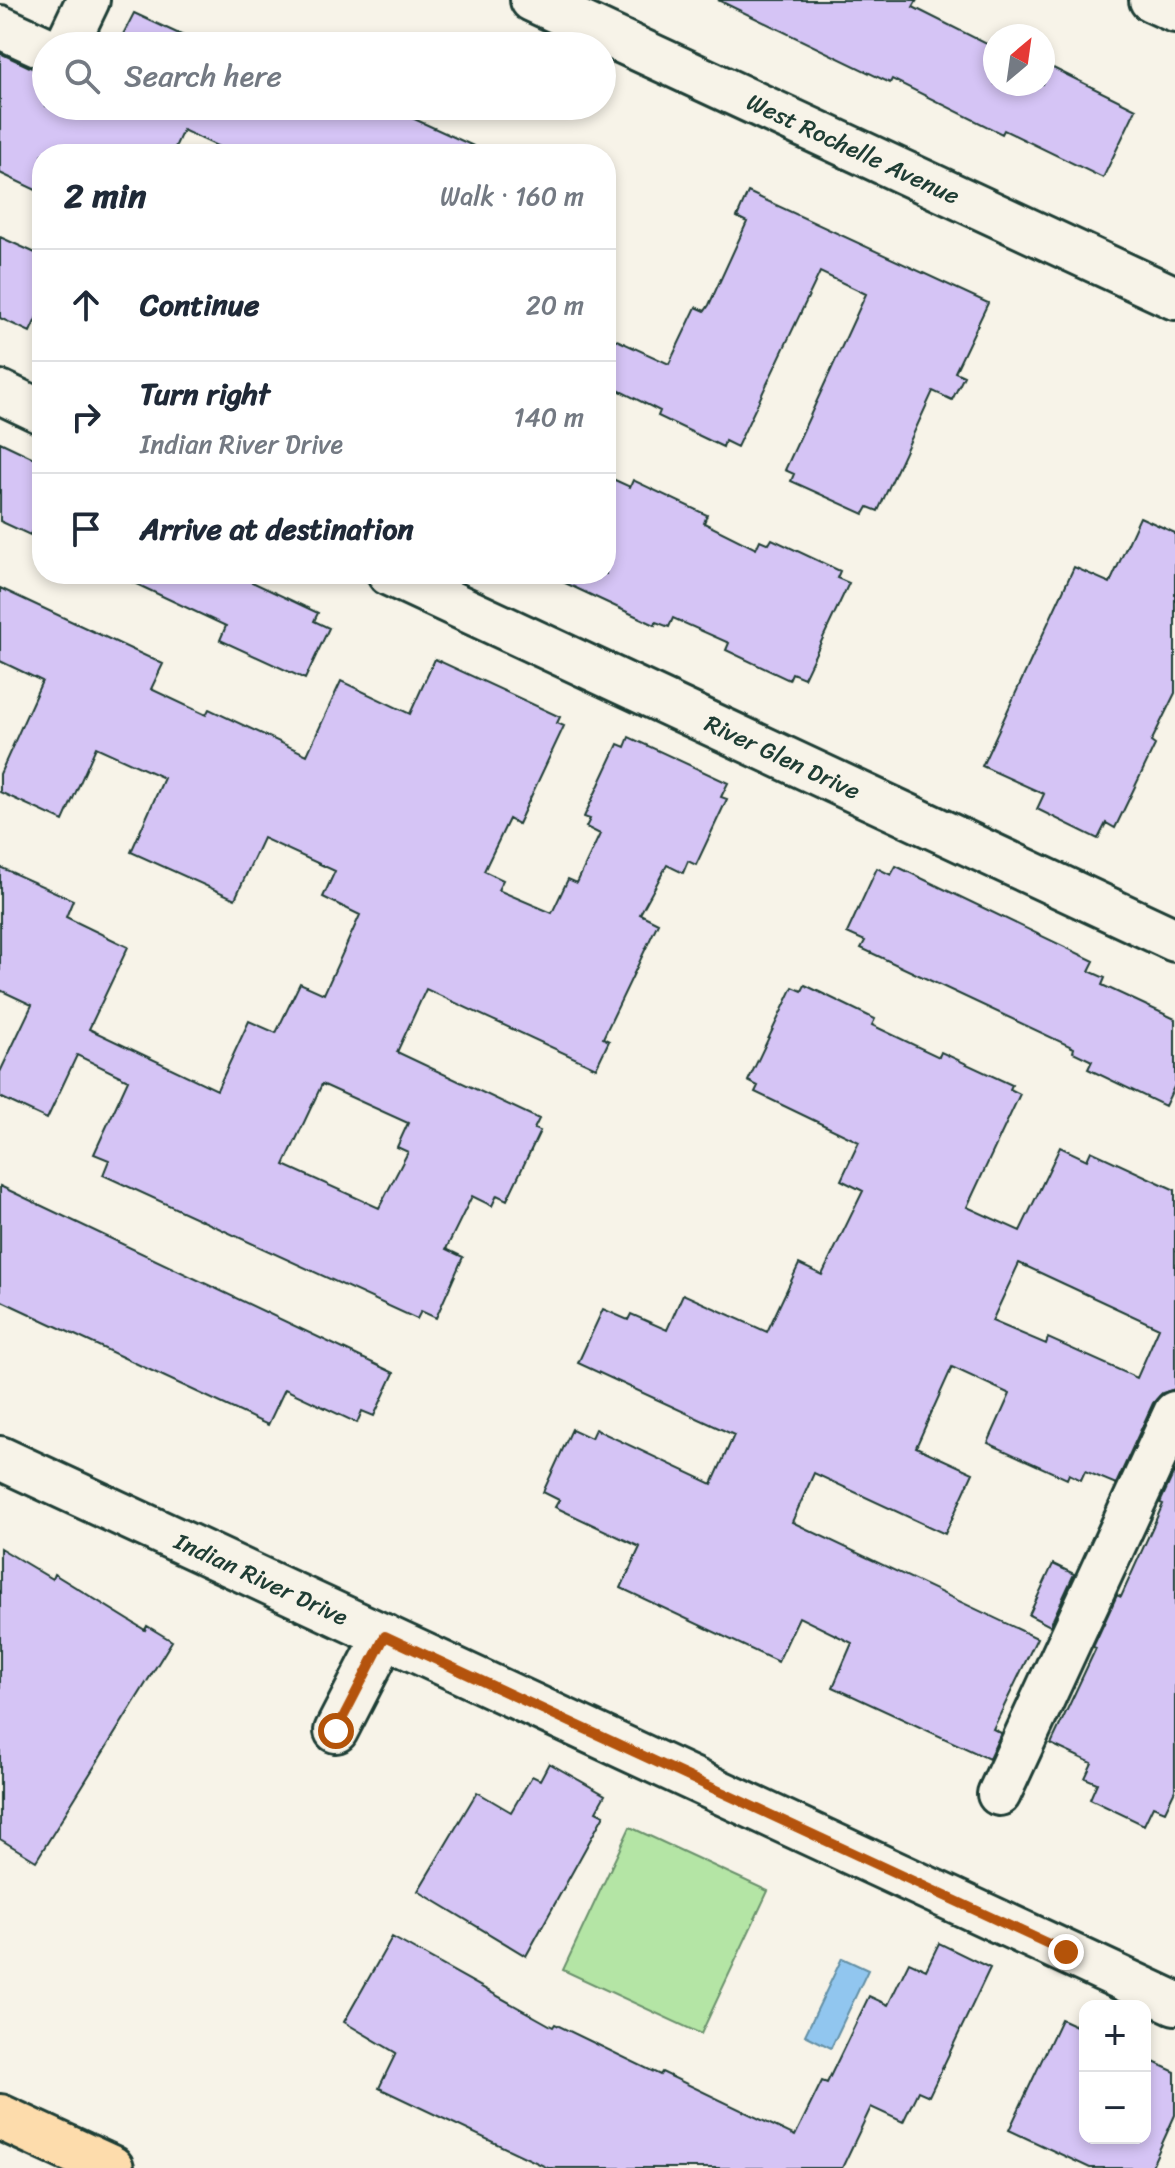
<!DOCTYPE html>
<html lang="en">
<head>
<meta charset="utf-8">
<style>
  :root { --surface:#fff; --page:#f2f2f3; --text:#1f2937; --muted:#747a83; --line:#e0e1e3 }
  body { margin:0; font-family:Sriracha,sans-serif; background:var(--page); color:var(--text) }
  .controls { position:absolute; right:24px; bottom:24px; display:grid; overflow:hidden; border-radius:16px; box-shadow:0 4px 12px #0003 }
  .controls button { width:72px; height:72px; display:grid; place-items:center; padding:0; border:0; border-bottom:2px solid var(--line); background:var(--surface); color:var(--text); font:40px sans-serif }
  .compass { position:absolute; left:983px; top:24px; width:72px; height:72px; border-radius:50%; background:var(--surface); box-shadow:0 4px 12px #0003; rotate:29deg }
  .stop { position:absolute; width:24px; height:24px; margin:-18px; border:6px solid #b45309; border-radius:50%; background:#fff }
  .stop.end { background:#b45309; border-color:#fff; box-shadow:0 2px 8px #0008 }
  .list { margin:0; padding:0; list-style:none }
  h2 { display:flex; justify-content:space-between; align-items:center; height:104px; margin:0; padding:0 32px; font-size:34px }
  h2 small { font-size:26px; font-weight:400; color:var(--muted) }
  .list li { display:grid; grid-template-columns:52px 1fr auto; gap:24px; align-items:center; box-sizing:border-box; height:112px; padding:0 32px; border-top:2px solid var(--line) }
  .list b { display:block; font-size:30px; white-space:nowrap }
  .list p { margin:0; font-size:26px; white-space:nowrap; color:var(--muted) }
  .list em { font-size:26px; font-style:normal; color:var(--muted) }
  .icon { flex:none; width:44px; height:44px; fill:none; stroke:currentColor; stroke-width:2; stroke-linecap:round; stroke-linejoin:round }
  .map { position:relative; flex:none; width:1175px; height:2168px; overflow:hidden }
  .search { position:absolute; background:var(--surface); box-shadow:0 4px 12px #0003; left:32px; top:32px; width:584px; height:88px; display:flex; align-items:center; gap:20px; box-sizing:border-box; padding:0 28px; border-radius:44px; color:var(--muted); font-size:30px }
  .panel { position:absolute; background:var(--surface); box-shadow:0 4px 12px #0003; left:32px; top:144px; width:584px; height:440px; border-radius:32px }
  .map>svg:first-child { display:block }
  .green { fill:#b4e5a5; stroke:#6a916c; stroke-width:2 }
  .water { fill:#91c6ef; stroke:#638fa4; stroke-width:2 }
  .building { fill:#d5c4f5; stroke:#1f3d34; stroke-width:2; fill-rule:evenodd }
  .lines { fill:none; stroke-linecap:round; stroke-linejoin:round }
  .minor-casing { stroke:#1f3d34; stroke-width:48 }
  .major-casing { stroke:#1f3d34; stroke-width:50 }
  .minor { stroke:#f7f3e8; stroke-width:42 }
  .major { stroke:#fddcac; stroke-width:44 }
  .route { stroke:#b45309; stroke-width:10 }
  .labels { text-anchor:middle; dominant-baseline:central; stroke-width:6; stroke-linejoin:round; paint-order:stroke }
  .street-label { font-size:24px; fill:#1f3d34; stroke:#f7f3e8 }
</style>
</head>
<body>
<div class="map">
<svg width="1175" height="2168" viewBox="0 0 1175 2168">
  <rect width="100%" height="100%" fill="#f7f3e8"/>
  <filter id="ink" filterUnits="userSpaceOnUse"><feTurbulence type="fractalNoise" baseFrequency=".0125" numOctaves="2"/><feDisplacementMap in="SourceGraphic" scale="16" xChannelSelector="R" yChannelSelector="G"/><feConvolveMatrix kernelMatrix="1 2 1 2 8 2 1 2 1" color-interpolation-filters="sRGB"/></filter>
  <g filter="url(#ink)">
    <path class="green" d="M630 1827 768 1891 701 2034 563 1970Z"/>
    <path class="water" d="M842 1958 868 1970 831 2048 805 2035Z"/>
    <path class="building" d="M718 0H917L913 7 995 48V84H1043L1049 66 1136 109 1103 178 1004 130 1002 134 892 79 890 83Z
      M134 13 205 46H117Z
      M0 53 36 70 46 72V106H386L491 154H234L183 130 172 154H42V193L0 173Z
      M748 192 988 303 955 372 964 376 952 400 933 391 878 511 868 507 864 514 791 481 794 474 785 470 866 294 820 272 737 447 725 441 723 447 658 416 660 411 606 384V335L669 364 696 307 705 311 709 305 747 222 737 217Z
      M0 237 42 256V306L30 332 0 318Z
      M0 442 42 462V509L30 535 0 521Z
      M606 476 630 487 633 480 707 515 704 523 756 549 760 540 769 544 772 539 840 571 837 578 849 583 804 678 792 673 789 680 726 650 729 643 673 618 669 627 656 622 655 625 546 574H606Z
      M1140 517 1175 533V693L1151 742 1155 745 1115 828 1106 823 1098 839 1037 809 1044 794 982 766 1074 567 1110 583Z
      M115 574H235L318 613 314 621 329 628 305 679 220 640 226 626Z
      M0 588 163 664 151 689 206 715 209 709 307 755 341 681 410 714 435 659 560 717 557 723 564 726 518 824 509 819 484 871 503 880 498 890 552 913 568 879 577 883 600 834 586 827 590 819 584 817 618 744 625 747 629 737 728 783 721 797 727 799 696 865 688 861 683 873 667 865 640 914 658 923 603 1038 609 1041 596 1068 426 989 397 1052 539 1119 534 1129 540 1131 507 1200 497 1195 492 1206 472 1196 446 1249 463 1257 436 1318 421 1311 417 1319 103 1175 109 1160 94 1154 128 1080 77 1055 47 1119 0 1097V1072L32 1005 0 990V867L73 900 66 917 128 947 89 1029 217 1090 249 1021 276 1033 300 983 324 994 360 915 323 897 335 871 263 838 235 899 131 852 164 778 96 747 63 821 0 792V774L42 681 0 661ZM322 1084 408 1123 397 1147 408 1152 379 1208 284 1165Z
      M896 866 1094 961 1089 971 1105 978 1102 985 1175 1019V1085L1165 1106 1088 1069 1092 1061 1073 1052 1074 1048 861 948 865 941 847 933 877 868 891 875Z
      M805 985 875 1019 872 1025 939 1057 941 1052 1012 1085 1010 1089 1020 1094 967 1207 1020 1231 1060 1147 1087 1160 1091 1151 1175 1190V1389L1162 1393 1153 1403 1116 1484 1085 1471 1081 1480 1069 1474 1067 1479 988 1443 1010 1394 952 1367 916 1447 973 1473 945 1534 814 1473 792 1522 1037 1638 993 1729 1001 1733 989 1759 833 1687 852 1643 799 1617 778 1662 621 1588 640 1547 555 1507 559 1500 543 1492 572 1429 591 1438 595 1429 712 1484 734 1435 578 1363 603 1309 628 1320 631 1314 667 1330 683 1294 767 1332 799 1264 822 1275 863 1191 841 1180 859 1142 755 1092 758 1086 748 1081 793 987 802 991ZM1019 1263 1159 1328 1137 1378 1048 1338 1046 1344 992 1321Z
      M0 1186 394 1373 374 1416 362 1411 357 1423 285 1389 268 1425 0 1300Z
      M1175 1470V1790L1165 1811 1153 1806 1144 1825 1090 1799 1097 1783 1085 1778 1092 1763 1051 1744 1096 1648 1093 1647 1117 1595 1121 1597 1163 1504 1160 1503Z
      M0 1548 52 1579 54 1574 145 1630 147 1626 172 1641 36 1861 0 1839Z
      M1053 1564 1074 1574 1050 1626 1029 1615Z
      M549 1763 605 1795 596 1811 604 1815 526 1956 418 1891 477 1792 511 1812 532 1776 540 1780Z
      M392 1937 553 2027 555 2024 660 2075 662 2072 795 2136 822 2081 827 2083 869 1996 888 2005 909 1962 926 1970 939 1943 990 1968 929 2096 918 2091 903 2122 871 2107 842 2168H548L379 2088 396 2053 344 2022Z
      M1061 2019 1085 2030V2138H1145V2058L1175 2072V2115L1151 2168H1090L1009 2130Z"/>
    <g class="lines">
      <g class="minor-casing">
        <g id="minor">
          <path id="s1" d="M532 0 1175 298"/>
          <path d="M1151 0 1175 11"/>
          <path d="M0 27 46 48"/>
          <path d="M66 46 88 0"/>
          <path d="M0 392 42 412"/>
          <path id="s2" d="M389 574 1175 940"/>
          <path id="s3" d="M0 1458 1175 2003"/>
          <path d="M336 1731 385 1636"/>
          <path d="M999 1794 1175 1413"/>
        </g>
      </g>
      <g class="major-casing">
        <path id="major" d="M0 2117 111 2168"/>
      </g>
      <use href="#minor" class="minor"/>
      <use href="#major" class="major"/>
    </g>
  </g>
  <g class="lines" filter="url(#ink)">
    <path class="route" d="M336 1731 385 1636 1066 1952"/>
  </g>
  <g class="labels">
    <g class="street-label">
      <text stroke="none"><textPath href="#s1" startOffset="354">West Rochelle Avenue</textPath></text>
      <text stroke="none"><textPath href="#s2" startOffset="434">River Glen Drive</textPath></text>
      <text stroke="none"><textPath href="#s3" startOffset="288">Indian River Drive</textPath></text>
    </g>
  </g>
</svg>
<div class="controls">
<button>+</button>
<button>−</button>
</div>
<svg class="compass" viewBox="-18 -18 36 36"><path d="M0-13l5 13h-10z" fill="#e53935"/><path d="M0 13l5-13h-10z" fill="#747a83"/></svg>
<div class="stop" style="left:336px;top:1731px"></div>
<div class="stop end" style="left:1066px;top:1952px"></div>
<div class="search"><svg class="icon" aria-label="search" viewBox="0 0 24 24"><circle cx="10" cy="10" r="6"/><path d="M15 15l6 6"/></svg>Search here</div>
<section class="panel">
<h2>2 min<small>Walk · 160 m</small></h2>
<ul class="list">
<li><svg class="icon" aria-label="ahead" viewBox="0 0 24 24"><path d="M12 20V5M6 11l6-6 6 6"/></svg><div><b>Continue</b></div><em>20 m</em></li>
<li><svg class="icon" aria-label="right" viewBox="0 0 24 24"><path d="M7 20v-9h11M14 6l5 5-5 5"/></svg><div><b>Turn right</b><p>Indian River Drive</p></div><em>140 m</em></li>
<li><svg class="icon" aria-label="arrive" viewBox="0 0 24 24"><path d="M6 21V4h12l-3 4 3 4H6"/></svg><div><b>Arrive at destination</b></div></li>
</ul>
</section>
</div>
</body>
</html>
